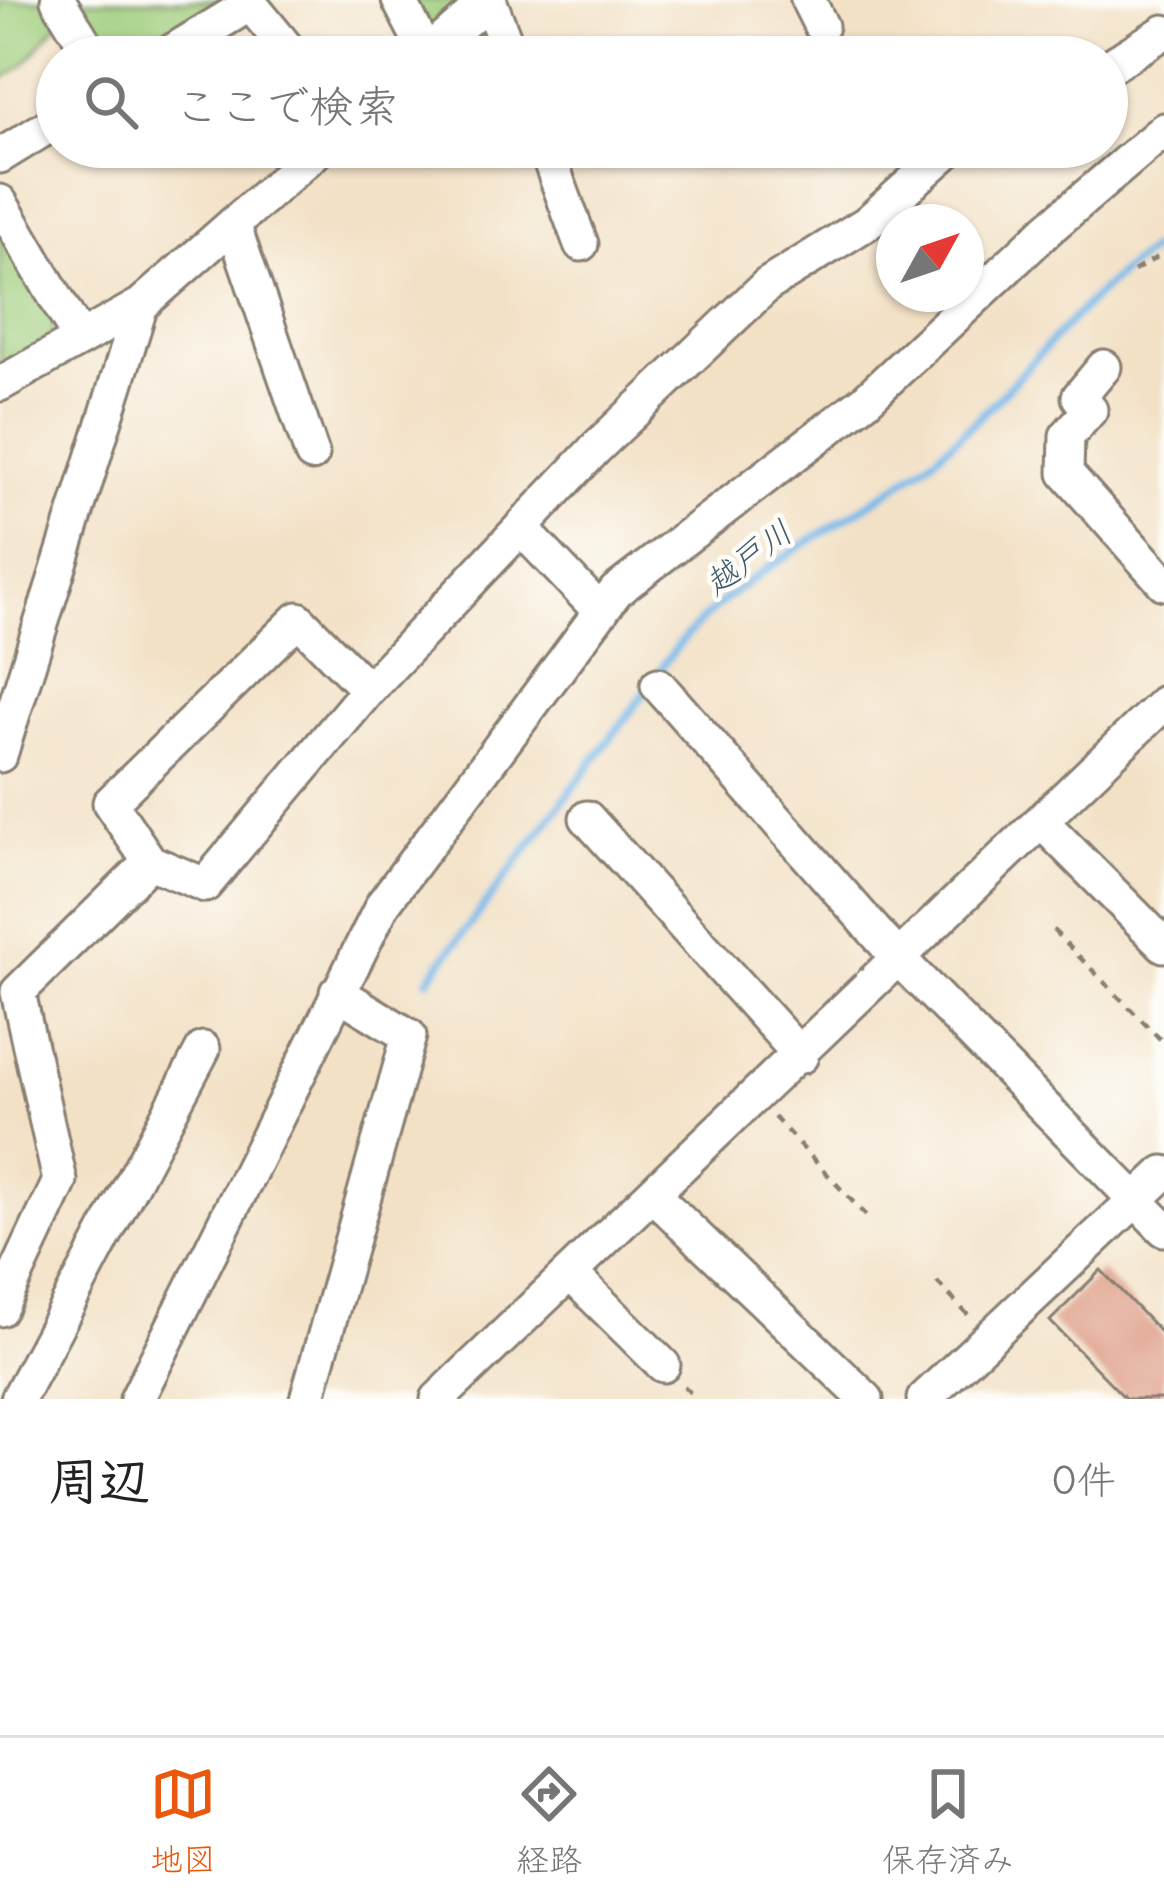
<!DOCTYPE html>
<html lang="ja">
<head>
<meta charset="utf-8">
<style>
  :root { --surface:#fff; --page:#f2f2f2; --text:#222; --muted:#767676; --line:#e0e0e0; --accent:#ea580c }
  body { margin:0; font-family:Delius,"Klee One",sans-serif; background:var(--page); color:var(--text) }
  .compass { position:absolute; left:876px; top:204px; width:108px; height:108px; border-radius:50%; background:var(--surface); box-shadow:0 3px 9px #0004; rotate:50deg }
  .list { margin:0; padding:0; list-style:none }
  h2 { display:flex; justify-content:space-between; align-items:center; height:156px; margin:0; padding:0 48px; font-size:51px }
  h2 small { font-size:39px; font-weight:400; color:var(--muted) }
  .icon { flex:none; width:66px; height:66px; fill:none; stroke:currentColor; stroke-width:2; stroke-linecap:round; stroke-linejoin:round }
  .map { position:relative; flex:none; width:1164px; height:1399px; overflow:hidden }
  .search { position:absolute; background:var(--surface); box-shadow:0 3px 9px #0004; left:36px; right:36px; top:36px; height:132px; display:flex; align-items:center; gap:30px; box-sizing:border-box; padding:0 42px; border-radius:66px; color:var(--muted); font-size:45px }
  .sheet { height:336px; background:var(--surface) }
  nav { display:flex; justify-content:space-around; align-items:center; box-sizing:border-box; height:168px; border-top:3px solid var(--line); background:var(--surface); font-size:33px; color:var(--muted) }
  nav a { display:grid; justify-items:center; gap:6px }
  nav .on { color:var(--accent) }
  .map>svg:first-child { display:block }
  .green { fill:#9fcd7c; stroke:#5e744c; stroke-width:3 }
  .lines { fill:none; stroke-linecap:round; stroke-linejoin:round }
  .stream { stroke:#73b7e9; stroke-width:8 }
  .building { fill:#da8f77 }
  .minor-casing { stroke:#887e71; stroke-width:39 }
  .path { stroke:#887e71; stroke-width:4.5; stroke-dasharray:9 9; stroke-linecap:butt }
  .minor { stroke:#fff; stroke-width:33 }
  .labels { text-anchor:middle; dominant-baseline:central; stroke-width:9; stroke-linejoin:round; paint-order:stroke }
  .water-label { font-size:33px; font-style:italic; fill:#3f5a6e; stroke:#fdfcf7 }
</style>
</head>
<body>
<div class="map">
<svg width="1164" height="1399" viewBox="0 0 1164 1399">
  <rect width="100%" height="100%" fill="#fdfcf7"/>
  <filter id="ink" filterUnits="userSpaceOnUse"><feTurbulence type="fractalNoise" baseFrequency=".00833" numOctaves="2"/><feDisplacementMap in="SourceGraphic" scale="24" xChannelSelector="R" yChannelSelector="G"/><feConvolveMatrix kernelMatrix="1 2 1 2 8 2 1 2 1" color-interpolation-filters="sRGB"/></filter>
  <filter id="wash" filterUnits="userSpaceOnUse"><feTurbulence type="fractalNoise" baseFrequency=".004" numOctaves="4" result="noise"/><feDisplacementMap in="SourceGraphic" scale="48" xChannelSelector="R" yChannelSelector="G"/><feGaussianBlur stdDeviation="2.7" result="paint"/><feColorMatrix in="noise" values="0 0 0 0 0 0 0 0 0 0 0 0 0 0 0 0 0 1.4 0 .05"/><feComposite in="paint" operator="in"/></filter>
  <g filter="url(#wash)">
    <rect width="100%" height="100%" fill="#f3e1c6"/>
    <path class="green" d="M0 0H47L60 21 24 65 0 81Z
      M81 0H224L222 9 146 57H106L74 8Z
      M408 0H485L436 42Z
      M0 227 55 323 49 341 0 369Z"/>
    <g class="lines">
      <path class="stream" d="M658 673C721 575 843 531 931 460 1015 393 1074 301 1164 240
        M428 980 650 686"/>
    </g>
    <g id="blocks">
      <path class="building" d="M1101 1270 1164 1336V1399H1126L1050 1321Z"/>
    </g>
  </g>
  <g filter="url(#ink)">
    <use href="#blocks" fill-opacity="0" stroke="#887e71" stroke-width="3"/>
    <g class="lines">
      <g class="minor-casing">
        <path id="minor" d="M58 0 93 57
          M247 0 294 57
          M399 0 427 54
          M489 0 511 57
          M808 0 821 26
          M163 57 250 4
          M424 57 489 0
          M1107 68 1164 32
          M545 147 581 244
          M0 156 57 121
          M0 202 80 339
          M233 224 312 454
          M1104 367 1079 397 1090 410 1067 436 1066 473 1164 583
          M0 384 141 305 321 147
          M521 528 601 612
          M658 685 900 960 1164 1229
          M0 755 141 305
          M587 818 801 1056
          M1042 822 1164 945
          M150 862 110 803 298 619 368 690
          M653 1195 866 1399
          M570 1273 663 1365
          M0 1309 60 1181 18 992 150 862 205 885 368 690 597 447 767 285 867 223 952 147
          M18 1399 203 1049
          M137 1399 383 904 616 591 866 400 1048 229 1164 130
          M307 1399 409 1036 337 992
          M438 1399 1164 703
          M924 1399 1164 1173"/>
      </g>
      <path class="path" d="M1134 271 1164 253
        M1053 930 1164 1043
        M774 1117 868 1218
        M937 1282 969 1316
        M684 1386 696 1399"/>
      <use href="#minor" class="minor"/>
    </g>
  </g>
  <g class="labels">
    <g class="water-label">
      <text transform="translate(748 557) rotate(-37)">越戸川</text>
    </g>
  </g>
</svg>
<svg class="compass" viewBox="-18 -18 36 36"><path d="M0-13l5 13h-10z" fill="#e53935"/><path d="M0 13l5-13h-10z" fill="#767676"/></svg>
<div class="search"><svg class="icon" aria-label="search" viewBox="0 0 24 24"><circle cx="10" cy="10" r="6"/><path d="M15 15l6 6"/></svg>ここで検索</div>
</div>
<section class="sheet">
<h2>周辺<small>0件</small></h2>
<ul class="list">
</ul>
</section>
<nav>
<a class="on"><svg class="icon" aria-label="map" viewBox="0 0 24 24"><path d="M3 6l6-2 6 2 6-2v14l-6 2-6-2-6 2zM9 4v14M15 6v14"/></svg>地図</a>
<a><svg class="icon" aria-label="directions" viewBox="0 0 24 24"><path d="M12 3l9 9-9 9-9-9zM9 14v-3h6M13 9l2 2-2 2"/></svg>経路</a>
<a><svg class="icon" aria-label="saved" viewBox="0 0 24 24"><path d="M7 4h10v16l-5-4-5 4z"/></svg>保存済み</a>
</nav>
</body>
</html>
